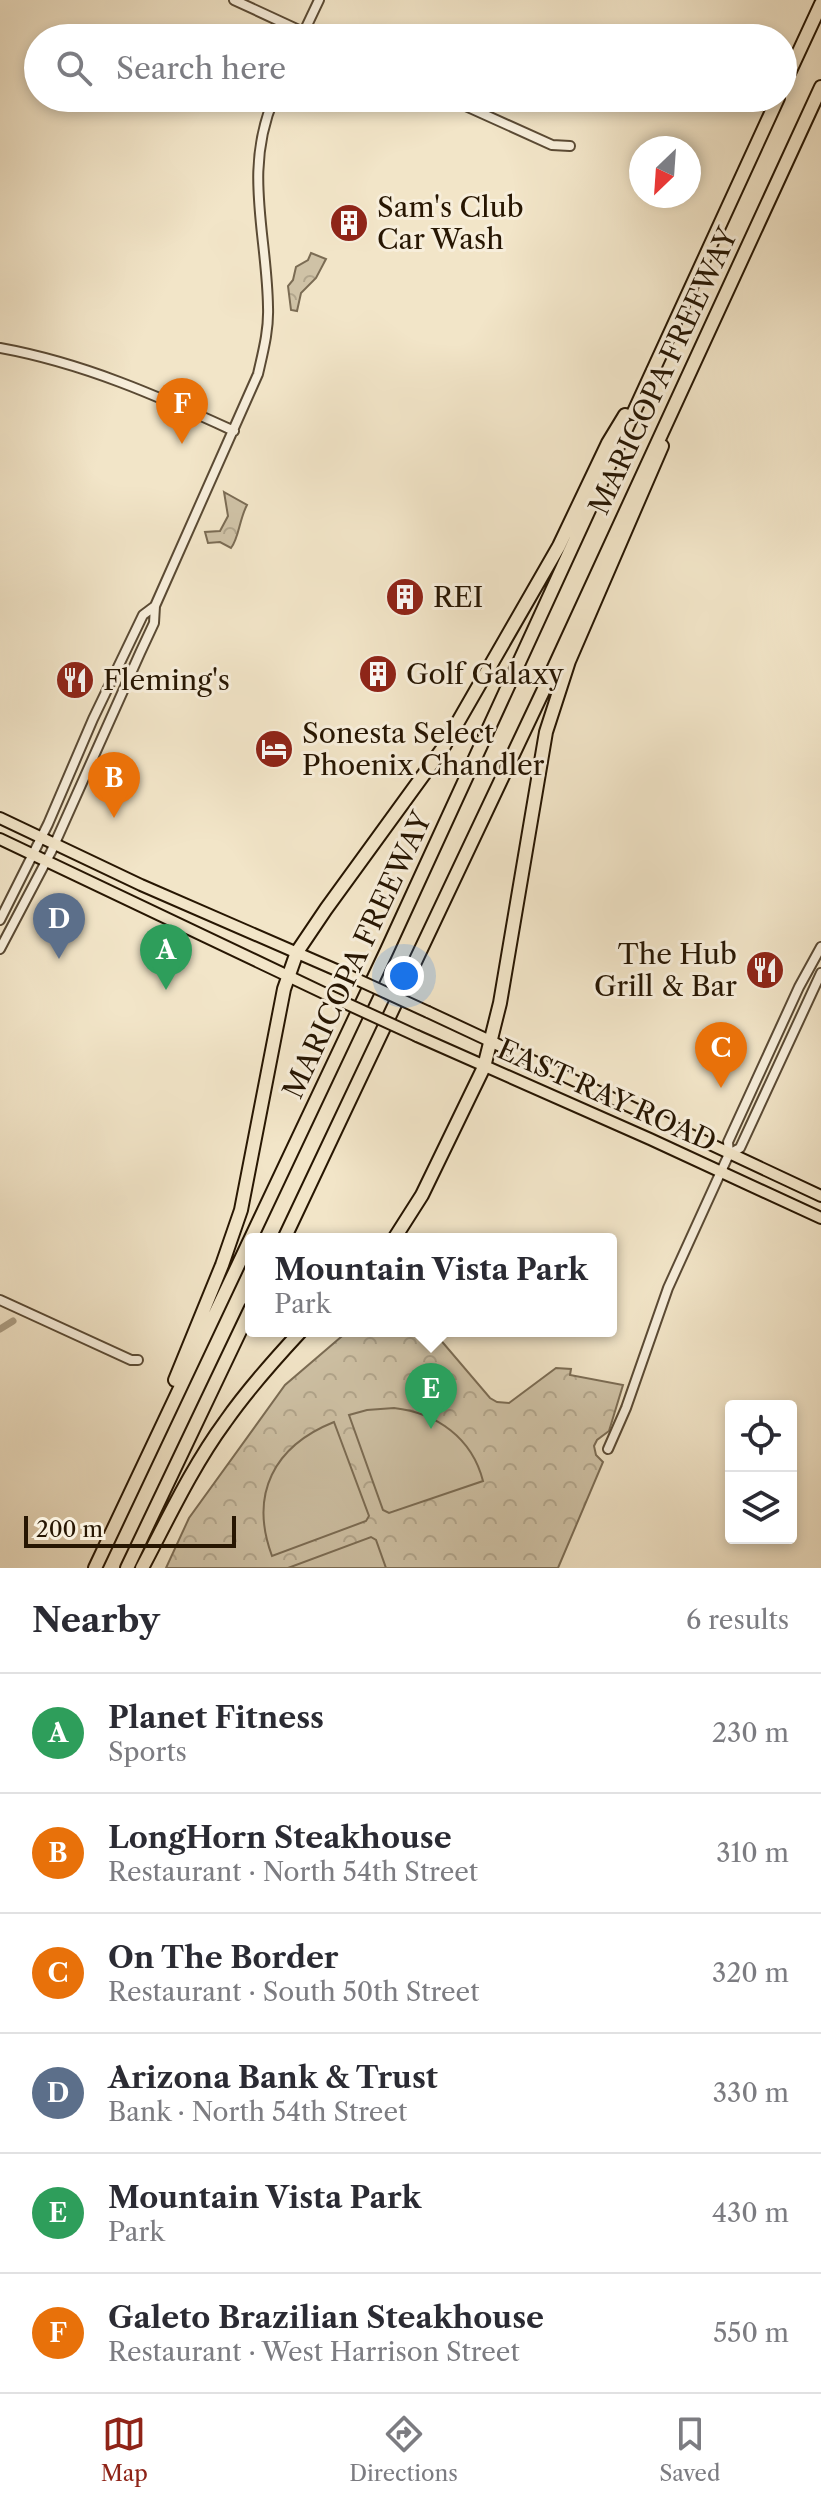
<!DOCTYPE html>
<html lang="en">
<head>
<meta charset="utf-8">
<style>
  :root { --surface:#fff; --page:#f2f2f3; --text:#2b2b33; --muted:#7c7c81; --line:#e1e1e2; --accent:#8f2418 }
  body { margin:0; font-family:"Libre Caslon Text",serif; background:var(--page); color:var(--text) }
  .controls { position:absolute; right:24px; bottom:24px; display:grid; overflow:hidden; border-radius:8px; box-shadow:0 4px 12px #0003 }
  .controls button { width:72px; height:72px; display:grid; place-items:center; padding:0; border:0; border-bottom:2px solid var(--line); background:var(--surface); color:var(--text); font:40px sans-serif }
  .compass { position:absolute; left:629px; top:136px; width:72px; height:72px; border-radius:50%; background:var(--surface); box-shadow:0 4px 12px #0003; rotate:205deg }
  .scale { position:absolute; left:24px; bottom:20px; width:212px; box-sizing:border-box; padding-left:8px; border:4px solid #271602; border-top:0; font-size:22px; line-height:28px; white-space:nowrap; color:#271602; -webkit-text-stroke:6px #f7eedb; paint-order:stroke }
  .you { position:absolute; left:404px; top:976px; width:28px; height:28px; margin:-20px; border:6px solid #fff; border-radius:50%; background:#1a73e8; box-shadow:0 0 0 12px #1a73e833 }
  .badge { display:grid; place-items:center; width:52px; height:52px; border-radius:50%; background:var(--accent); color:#fff; font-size:26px; font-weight:700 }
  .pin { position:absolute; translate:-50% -66px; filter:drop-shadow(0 2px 4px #0008) }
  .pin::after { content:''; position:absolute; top:42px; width:28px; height:24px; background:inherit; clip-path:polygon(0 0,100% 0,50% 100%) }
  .popup { position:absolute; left:245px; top:1233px; width:372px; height:104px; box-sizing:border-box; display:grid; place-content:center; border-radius:8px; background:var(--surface); filter:drop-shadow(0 2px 6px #0005); font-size:26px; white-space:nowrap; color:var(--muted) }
  .popup b { font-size:30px; color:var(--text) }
  .popup::after { content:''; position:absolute; left:50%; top:100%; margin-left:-16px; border:16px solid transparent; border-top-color:var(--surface) }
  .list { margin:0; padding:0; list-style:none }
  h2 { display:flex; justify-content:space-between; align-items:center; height:104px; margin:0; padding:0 32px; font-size:34px }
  h2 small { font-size:26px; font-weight:400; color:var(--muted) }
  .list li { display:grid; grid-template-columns:52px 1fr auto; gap:24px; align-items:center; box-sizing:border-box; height:120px; padding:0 32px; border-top:2px solid var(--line) }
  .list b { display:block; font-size:30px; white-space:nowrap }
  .list p { margin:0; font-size:26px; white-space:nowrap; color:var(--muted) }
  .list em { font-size:26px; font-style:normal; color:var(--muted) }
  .icon { flex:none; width:44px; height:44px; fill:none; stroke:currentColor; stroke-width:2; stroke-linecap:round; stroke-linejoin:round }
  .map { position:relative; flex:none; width:821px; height:1568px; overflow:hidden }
  .search { position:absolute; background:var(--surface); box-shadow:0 4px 12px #0003; left:24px; right:24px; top:24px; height:88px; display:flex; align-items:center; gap:20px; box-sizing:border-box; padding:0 28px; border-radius:44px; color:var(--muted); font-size:30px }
  .sheet { height:824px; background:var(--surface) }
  nav { display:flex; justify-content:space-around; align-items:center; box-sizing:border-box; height:112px; border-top:2px solid var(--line); background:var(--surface); font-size:22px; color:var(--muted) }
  nav a { display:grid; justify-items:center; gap:4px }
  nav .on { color:var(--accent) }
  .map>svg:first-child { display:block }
  .forest { fill:url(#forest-crowns); stroke:#7b6c54; stroke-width:2 }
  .pitch { fill:#cfc2a6; stroke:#7b6c54; stroke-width:2 }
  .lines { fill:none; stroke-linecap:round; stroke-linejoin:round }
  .canal { stroke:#ad9f85; stroke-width:7 }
  .minor-casing { stroke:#5a4a34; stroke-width:12 }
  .major-casing { stroke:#271602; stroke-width:14 }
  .highway-casing { stroke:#271602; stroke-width:16 }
  .minor { stroke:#f7eedb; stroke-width:8 }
  .major { stroke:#f2e5c8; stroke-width:10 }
  .highway { stroke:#f2e5c8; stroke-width:12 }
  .major-bridge-casing { stroke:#271602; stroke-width:14; stroke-linecap:butt }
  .major-bridge { stroke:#f2e5c8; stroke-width:10 }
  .labels { text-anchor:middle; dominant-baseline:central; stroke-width:6; stroke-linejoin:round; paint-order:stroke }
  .poi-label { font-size:28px; fill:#271602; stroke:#f7eedb; text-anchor:start }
  .street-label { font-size:28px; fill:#271602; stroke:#f7eedb }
</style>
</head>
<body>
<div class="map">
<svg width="821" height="1568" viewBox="0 0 821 1568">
  <defs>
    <pattern id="forest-crowns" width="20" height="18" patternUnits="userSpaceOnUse" patternTransform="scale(2)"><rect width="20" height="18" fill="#cfc2a6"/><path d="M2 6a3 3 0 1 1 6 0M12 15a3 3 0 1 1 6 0" fill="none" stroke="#b2a68d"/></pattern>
  </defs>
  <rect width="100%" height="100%" fill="#f2e5c8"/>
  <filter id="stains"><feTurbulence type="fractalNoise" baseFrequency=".0025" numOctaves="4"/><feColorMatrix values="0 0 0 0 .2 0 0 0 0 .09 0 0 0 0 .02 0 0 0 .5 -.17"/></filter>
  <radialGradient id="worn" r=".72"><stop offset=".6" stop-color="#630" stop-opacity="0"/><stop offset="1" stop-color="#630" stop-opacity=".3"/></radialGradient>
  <path class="forest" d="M311 253 326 259 316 278 301 293 297 311 291 310 288 286 293 280 296 267 308 260Z
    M224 492 247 505C239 520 239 538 231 548L220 542 208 543 205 532 220 531 228 516Z
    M348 1331H433L490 1398 497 1402 509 1403 556 1368 571 1369 570 1375 623 1385 609 1431 597 1440 594 1446 596 1455 603 1462 558 1568H166L189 1518 285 1385Z"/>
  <path class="pitch" d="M394 1408C437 1413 472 1438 483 1481L389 1513 383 1510 349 1415 367 1410Z
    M334 1422 369 1516 366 1521 272 1556C249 1494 274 1446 334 1422Z
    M371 1537 376 1540 386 1568H288Z"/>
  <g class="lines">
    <path class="canal" d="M0 1329 13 1321"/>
    <g class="minor-casing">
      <path id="minor" d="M234 0 316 38
        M301 38 319 0
        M448 98 552 145 570 146
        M0 348C83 363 158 396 234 431
        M0 920 48 824 93 719 143 615 155 606
        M0 949 51 852 140 653 154 623 155 606 258 374C263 352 269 330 268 307 267 233 243 171 274 98
        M729 1154 740 1148 821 973
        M0 1300 131 1360H138
        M608 1449 626 1408 668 1288 729 1154 728 1142 799 987 821 947"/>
    </g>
    <g class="major-casing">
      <path id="major" d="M0 818 141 885 341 972
        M0 839 330 996
        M428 1012 821 1196
        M417 1036 650 1139 821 1218"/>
    </g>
    <g class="highway-casing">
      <path id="highway" d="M783 86 821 4
        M284 1239 545 687 821 87
        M394 1239 422 1195 484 1067 500 1003 546 732 569 661 662 446
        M175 1380 222 1265 241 1210 284 989 297 952 326 909 443 748 559 546 608 443 625 415
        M95 1568 387 950 778 98
        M127 1568 251 1308
        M142 1568C168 1519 192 1467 225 1422 248 1389 274 1360 301 1331"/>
    </g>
    <use href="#minor" class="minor"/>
    <use href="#major" class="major"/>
    <use href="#highway" class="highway"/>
    <g class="major-bridge-casing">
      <path id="major-bridge" d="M341 972 428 1012
        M330 996 417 1036"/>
    </g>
    <use href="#major-bridge" class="major-bridge"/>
  </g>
  <defs>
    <g id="building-disc" transform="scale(2)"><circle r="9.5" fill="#8f2418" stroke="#f7eedb"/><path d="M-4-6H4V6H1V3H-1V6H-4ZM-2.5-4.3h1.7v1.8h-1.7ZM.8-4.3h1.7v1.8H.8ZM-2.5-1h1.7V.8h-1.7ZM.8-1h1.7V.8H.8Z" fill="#fff"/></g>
    <g id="restaurant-disc" transform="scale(2)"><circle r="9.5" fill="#8f2418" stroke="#f7eedb"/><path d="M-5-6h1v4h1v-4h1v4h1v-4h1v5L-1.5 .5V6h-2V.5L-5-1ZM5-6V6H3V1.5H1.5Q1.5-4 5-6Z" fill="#fff"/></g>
    <g id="hotel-disc" transform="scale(2)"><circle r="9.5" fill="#8f2418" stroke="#f7eedb"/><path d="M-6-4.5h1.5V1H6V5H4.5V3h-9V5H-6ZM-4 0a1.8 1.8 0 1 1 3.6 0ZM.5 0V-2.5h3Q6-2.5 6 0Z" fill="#fff"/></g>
  </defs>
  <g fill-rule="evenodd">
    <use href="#building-disc" x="349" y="223"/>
    <use href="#building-disc" x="405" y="597"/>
    <use href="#building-disc" x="378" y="674"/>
    <use href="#restaurant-disc" x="75" y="680"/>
    <use href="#hotel-disc" x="274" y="749"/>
    <use href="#restaurant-disc" x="765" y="970"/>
  </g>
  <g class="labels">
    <g class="poi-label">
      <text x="377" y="207">Sam's Club<tspan x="377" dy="32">Car Wash</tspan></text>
      <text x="433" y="597">REI</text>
      <text x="406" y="674">Golf Galaxy</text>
      <text x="103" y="680">Fleming's</text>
      <text x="302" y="733">Sonesta Select<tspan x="302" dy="32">Phoenix Chandler</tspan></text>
      <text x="737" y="954" text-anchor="end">The Hub<tspan x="737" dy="32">Grill &amp; Bar</tspan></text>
    </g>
    <g class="street-label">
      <text transform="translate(663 371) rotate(-65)">MARICOPA FREEWAY</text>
      <text transform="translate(357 955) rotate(-65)">MARICOPA FREEWAY</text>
      <text transform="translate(607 1095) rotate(24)">EAST RAY ROAD</text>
    </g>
  </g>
  <rect width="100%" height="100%" filter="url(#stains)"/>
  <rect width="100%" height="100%" fill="url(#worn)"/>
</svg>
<div class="controls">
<button><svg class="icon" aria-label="locate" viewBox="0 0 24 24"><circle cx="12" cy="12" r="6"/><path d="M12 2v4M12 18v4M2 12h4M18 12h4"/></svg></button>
<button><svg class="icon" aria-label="layers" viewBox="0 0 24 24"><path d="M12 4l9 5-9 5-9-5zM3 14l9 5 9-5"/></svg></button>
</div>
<svg class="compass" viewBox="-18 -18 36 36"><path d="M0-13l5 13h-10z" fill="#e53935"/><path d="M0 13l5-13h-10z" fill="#7c7c81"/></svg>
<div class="scale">200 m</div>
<div class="you"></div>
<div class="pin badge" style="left:166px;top:990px;background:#2e9e5b">A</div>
<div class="pin badge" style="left:114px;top:818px;background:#e8710a">B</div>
<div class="pin badge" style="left:721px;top:1088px;background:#e8710a">C</div>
<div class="pin badge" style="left:59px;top:959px;background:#5c6f8a">D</div>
<div class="pin badge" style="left:431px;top:1429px;background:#2e9e5b">E</div>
<div class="popup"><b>Mountain Vista Park</b>Park</div>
<div class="pin badge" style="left:182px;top:444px;background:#e8710a">F</div>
<div class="search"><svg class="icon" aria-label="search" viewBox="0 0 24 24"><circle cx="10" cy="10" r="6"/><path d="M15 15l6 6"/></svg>Search here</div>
</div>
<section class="sheet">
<h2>Nearby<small>6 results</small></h2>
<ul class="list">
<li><span class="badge" style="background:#2e9e5b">A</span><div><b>Planet Fitness</b><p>Sports</p></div><em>230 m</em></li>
<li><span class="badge" style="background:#e8710a">B</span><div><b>LongHorn Steakhouse</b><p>Restaurant · North 54th Street</p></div><em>310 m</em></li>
<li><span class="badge" style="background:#e8710a">C</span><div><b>On The Border</b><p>Restaurant · South 50th Street</p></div><em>320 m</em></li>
<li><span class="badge" style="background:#5c6f8a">D</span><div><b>Arizona Bank &amp; Trust</b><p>Bank · North 54th Street</p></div><em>330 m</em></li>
<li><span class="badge" style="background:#2e9e5b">E</span><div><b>Mountain Vista Park</b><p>Park</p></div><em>430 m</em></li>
<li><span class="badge" style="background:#e8710a">F</span><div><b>Galeto Brazilian Steakhouse</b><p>Restaurant · West Harrison Street</p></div><em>550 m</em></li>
</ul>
</section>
<nav>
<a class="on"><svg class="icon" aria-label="map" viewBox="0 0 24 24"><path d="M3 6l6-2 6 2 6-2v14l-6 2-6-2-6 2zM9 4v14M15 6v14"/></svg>Map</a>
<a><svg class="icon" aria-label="directions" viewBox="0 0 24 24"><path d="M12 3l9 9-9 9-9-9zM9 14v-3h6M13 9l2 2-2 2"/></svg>Directions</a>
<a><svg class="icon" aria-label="saved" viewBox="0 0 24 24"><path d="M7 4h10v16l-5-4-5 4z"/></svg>Saved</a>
</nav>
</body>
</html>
